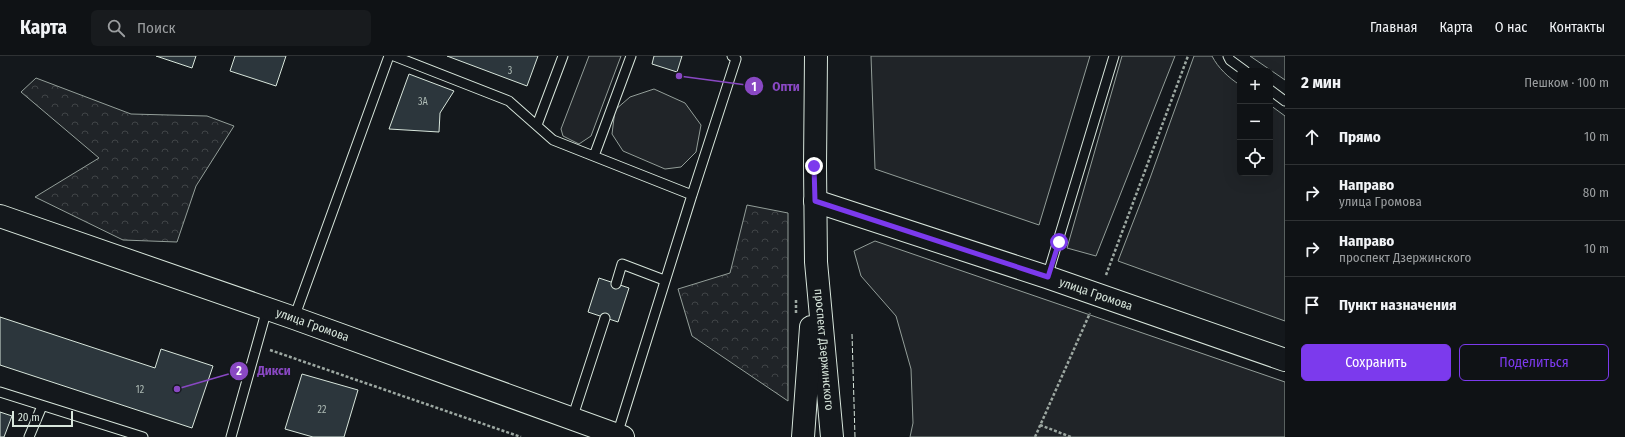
<!DOCTYPE html>
<html lang="ru">
<head>
<meta charset="utf-8">
<style>
  :root { --surface:#0f1215; --page:#181b1e; --text:#f1f3f6; --muted:#9b9ea0; --line:#2f3234; --accent:#7c3aed }
  body { margin:0; font-family:"Fira Sans Condensed",sans-serif; background:var(--page); color:var(--text) }
  .controls { position:absolute; right:12px; top:12px; display:grid; overflow:hidden; border-radius:6px; box-shadow:0 4px 16px #0002 }
  .controls button { width:36px; height:36px; display:grid; place-items:center; padding:0; border:0; border-bottom:1px solid var(--line); background:var(--surface); color:var(--text); font:20px sans-serif }
  .scale { position:absolute; left:12px; bottom:10px; width:61px; box-sizing:border-box; padding-left:4px; border:2px solid #d8e6dc; border-top:0; font-size:11px; line-height:14px; white-space:nowrap; color:#d8e6dc; -webkit-text-stroke:3px #14181c; paint-order:stroke }
  .stop { position:absolute; width:12px; height:12px; margin:-9px; border:3px solid #7c3aed; border-radius:50%; background:#fff }
  .stop.end { background:#7c3aed; border-color:#fff; box-shadow:0 1px 4px #0008 }
  .list { margin:0; padding:0; list-style:none }
  h2 { display:flex; justify-content:space-between; align-items:center; height:52px; margin:0; padding:0 16px; font-size:17px }
  h2 small { font-size:13px; font-weight:400; color:var(--muted) }
  .list li { display:grid; grid-template-columns:26px 1fr auto; gap:12px; align-items:center; box-sizing:border-box; height:56px; padding:0 16px; border-top:1px solid var(--line) }
  .list b { display:block; font-size:15px; white-space:nowrap }
  .list p { margin:0; font-size:13px; white-space:nowrap; color:var(--muted) }
  .list em { font-size:13px; font-style:normal; color:var(--muted) }
  .actions { display:flex; gap:8px; padding:12px 16px }
  .actions a { flex:1; padding:9px 0; border:1px solid var(--accent); border-radius:6px; text-align:center; font-size:14px; color:var(--accent) }
  .actions .main { background:var(--accent); color:#fff }
  .icon { flex:none; width:22px; height:22px; fill:none; stroke:currentColor; stroke-width:2; stroke-linecap:round; stroke-linejoin:round }
  .map { position:relative; flex:none; width:1285px; height:381px; overflow:hidden }
  header { display:flex; align-items:center; gap:24px; box-sizing:border-box; height:56px; padding:0 20px; background:var(--surface); border-bottom:1px solid var(--line) }
  header strong { font-size:19px }
  nav { display:flex; gap:22px; margin-inline-start:auto; font-size:14px }
  .search { width:280px; height:36px; background:var(--page); display:flex; align-items:center; gap:10px; box-sizing:border-box; padding:0 14px; border-radius:6px; color:var(--muted); font-size:15px }
  main { display:flex }
  aside { flex:1; background:var(--surface) }
  .map>svg:first-child { display:block }
  .green { fill:#202428; stroke:#939e99 }
  .forest { fill:url(#forest-crowns); stroke:#939e99 }
  .building { fill:#2c363c; stroke:#d8e6dc }
  .lines { fill:none; stroke-linecap:round; stroke-linejoin:round }
  .service-casing { stroke:#d8e6dc; stroke-width:11 }
  .tertiary-casing { stroke:#d8e6dc; stroke-width:24 }
  .secondary-casing { stroke:#d8e6dc; stroke-width:24 }
  .path { stroke:#9da8a2; stroke-width:2.5; stroke-dasharray:3 2; stroke-linecap:butt }
  .service { stroke:#14181c; stroke-width:9 }
  .tertiary { stroke:#14181c; stroke-width:22 }
  .secondary { stroke:#14181c; stroke-width:22 }
  .fence { stroke:#d8e6dc; stroke-width:1; stroke-dasharray:5 2; stroke-linecap:butt }
  .route { stroke:#7c3aed; stroke-width:5 }
  .labels { text-anchor:middle; dominant-baseline:central; stroke-width:3; stroke-linejoin:round; paint-order:stroke }
  .number-label { font-size:10px; fill:#adbab4 }
  .street-label { font-size:12px; fill:#d8e6dc; stroke:#14181c }
  .leader { fill:none; stroke:#8948c3; stroke-width:1.5 }
  .callout-dot { fill:#8948c3; stroke:#14181c; stroke-width:1.5 }
  .mark-label { font-size:12px; text-anchor:middle; font-weight:bold; fill:#fff }
  .callout-label { font-size:13px; text-anchor:middle; font-weight:bold; fill:#8948c3; stroke:#14181c; stroke-width:3; stroke-linejoin:round; paint-order:stroke }
</style>
</head>
<body>
<header>
<strong>Карта</strong>
<div class="search"><svg class="icon" aria-label="search" viewBox="0 0 24 24"><circle cx="10" cy="10" r="6"/><path d="M15 15l6 6"/></svg>Поиск</div>
<nav><a>Главная</a><a>Карта</a><a>О нас</a><a>Контакты</a></nav>
</header>
<main>
<div class="map">
<svg width="1285" height="381" viewBox="0 0 1285 381">
  <defs>
    <pattern id="forest-crowns" width="20" height="18" patternUnits="userSpaceOnUse"><rect width="20" height="18" fill="#202428"/><path d="M2 6a3 3 0 1 1 6 0M12 15a3 3 0 1 1 6 0" fill="none" stroke="#404447"/></pattern>
  </defs>
  <rect width="100%" height="100%" fill="#14181c"/>
  <path class="green" d="M589 0H621L591 80 579 88 563 80 561 73Z
    M871 0H1090L1039 169 875 113Z
    M1122 0H1175L1096 200 1067 192Z
    M1194 0H1212C1218 12 1229 22 1240 29V117H1270V49L1285 60V265L1118 205 1149 125Z
    M1250 0H1285V24Z
    M654 33 685 47 701 69 696 96 681 111 665 113 623 95 612 78 615 54 630 41Z
    M875 185 1285 326V381H910L913 367 911 313 896 260 861 220 854 195Z"/>
  <path class="forest" d="M36 22 131 58 207 60 234 70 196 130 177 186 123 184 35 141 99 102 21 36Z
    M747 149 788 157V345L692 280 678 233 730 217Z"/>
  <path class="building" d="M156 0H196L192 12Z
    M235 0H286L276 30 230 15Z
    M447 0H538L527 30Z
    M654 0H682L677 16 652 8Z
    M409 18 454 35 440 57 439 76 389 73Z
    M599 222 629 232 618 266 588 256Z
    M0 261 155 312 161 293 213 310 192 372 0 309Z
    M302 318 358 334 344 381H313L285 373Z
    M0 356 12 360 4 381H0Z"/>
  <g class="lines">
    <g class="service-casing">
      <path id="service" d="M394 0 509 45 553 84 692 139 617 379
        M1228 0 1230 4 1245 15
        M1270 34 1285 45
        M537 69 563 0
        M594 100 631 0
        M692 139 736 3 732 0
        M1047 221 1114 0
        M616 228 622 208 664 224
        M294 262 389 0
        M0 336 143 381
        M572 363 605 262
        M29 381 42 350
        M231 381 267 253"/>
    </g>
    <g class="tertiary-casing">
      <g id="tertiary">
        <path id="s1" d="M815 145 1047 221 1285 304"/>
        <path id="s2" d="M0 160 294 262 623 381"/>
      </g>
    </g>
    <g class="secondary-casing">
      <g id="secondary">
        <path id="s3" d="M816 0 815 110 816 206 832 381"/>
        <path d="M803 381 811 271"/>
      </g>
    </g>
    <path class="path" d="M1106 219 1188 0
      M796 257V242
      M270 294 521 381
      M1040 369 1071 381
      M1035 381 1090 257"/>
    <use href="#service" class="service"/>
    <use href="#tertiary" class="tertiary"/>
    <use href="#secondary" class="secondary"/>
    <path class="fence" d="M852 278 855 381"/>
  </g>
  <g class="lines">
    <path class="route" d="M814 110 815 145 1048 221 1059 186"/>
  </g>
  <g class="labels">
    <g class="number-label">
      <text x="510" y="15">3</text>
      <text x="423" y="46">3А</text>
      <text x="140" y="334">12</text>
      <text x="322" y="354">22</text>
    </g>
    <g class="street-label">
      <text stroke="none"><textPath href="#s1" startOffset="296">улица Громова</textPath></text>
      <text stroke="none"><textPath href="#s2" startOffset="331">улица Громова</textPath></text>
      <text stroke="none"><textPath href="#s3" startOffset="294">проспект Дзержинского</textPath></text>
    </g>
  </g>
  <path class="leader" d="M679 20L754 30M177 333L239 315"/>
  <g class="callout-dot">
    <circle cx="679" cy="20" r="4"/>
    <circle cx="177" cy="333" r="4"/>
    <circle cx="754" cy="30" r="10"/>
    <circle cx="239" cy="315" r="10"/>
  </g>
  <g class="mark-label">
    <text x="754" y="35">1</text>
    <text x="239" y="319">2</text>
  </g>
  <g class="callout-label">
    <text x="786" y="35">Опти</text>
    <text x="274" y="319">Дикси</text>
  </g>
</svg>
<div class="controls">
<button>+</button>
<button>−</button>
<button><svg class="icon" aria-label="locate" viewBox="0 0 24 24"><circle cx="12" cy="12" r="6"/><path d="M12 2v4M12 18v4M2 12h4M18 12h4"/></svg></button>
</div>
<div class="scale">20 m</div>
<div class="stop" style="left:1059px;top:186px"></div>
<div class="stop end" style="left:814px;top:110px"></div>
</div>
<aside>
<h2>2 мин<small>Пешком · 100 m</small></h2>
<ul class="list">
<li><svg class="icon" aria-label="ahead" viewBox="0 0 24 24"><path d="M12 20V5M6 11l6-6 6 6"/></svg><div><b>Прямо</b></div><em>10 m</em></li>
<li><svg class="icon" aria-label="right" viewBox="0 0 24 24"><path d="M7 20v-9h11M14 6l5 5-5 5"/></svg><div><b>Направо</b><p>улица Громова</p></div><em>80 m</em></li>
<li><svg class="icon" aria-label="right" viewBox="0 0 24 24"><path d="M7 20v-9h11M14 6l5 5-5 5"/></svg><div><b>Направо</b><p>проспект Дзержинского</p></div><em>10 m</em></li>
<li><svg class="icon" aria-label="arrive" viewBox="0 0 24 24"><path d="M6 21V4h12l-3 4 3 4H6"/></svg><div><b>Пункт назначения</b></div></li>
</ul>
<div class="actions"><a class="main">Сохранить</a><a>Поделиться</a></div>
</aside>
</main>
</body>
</html>
